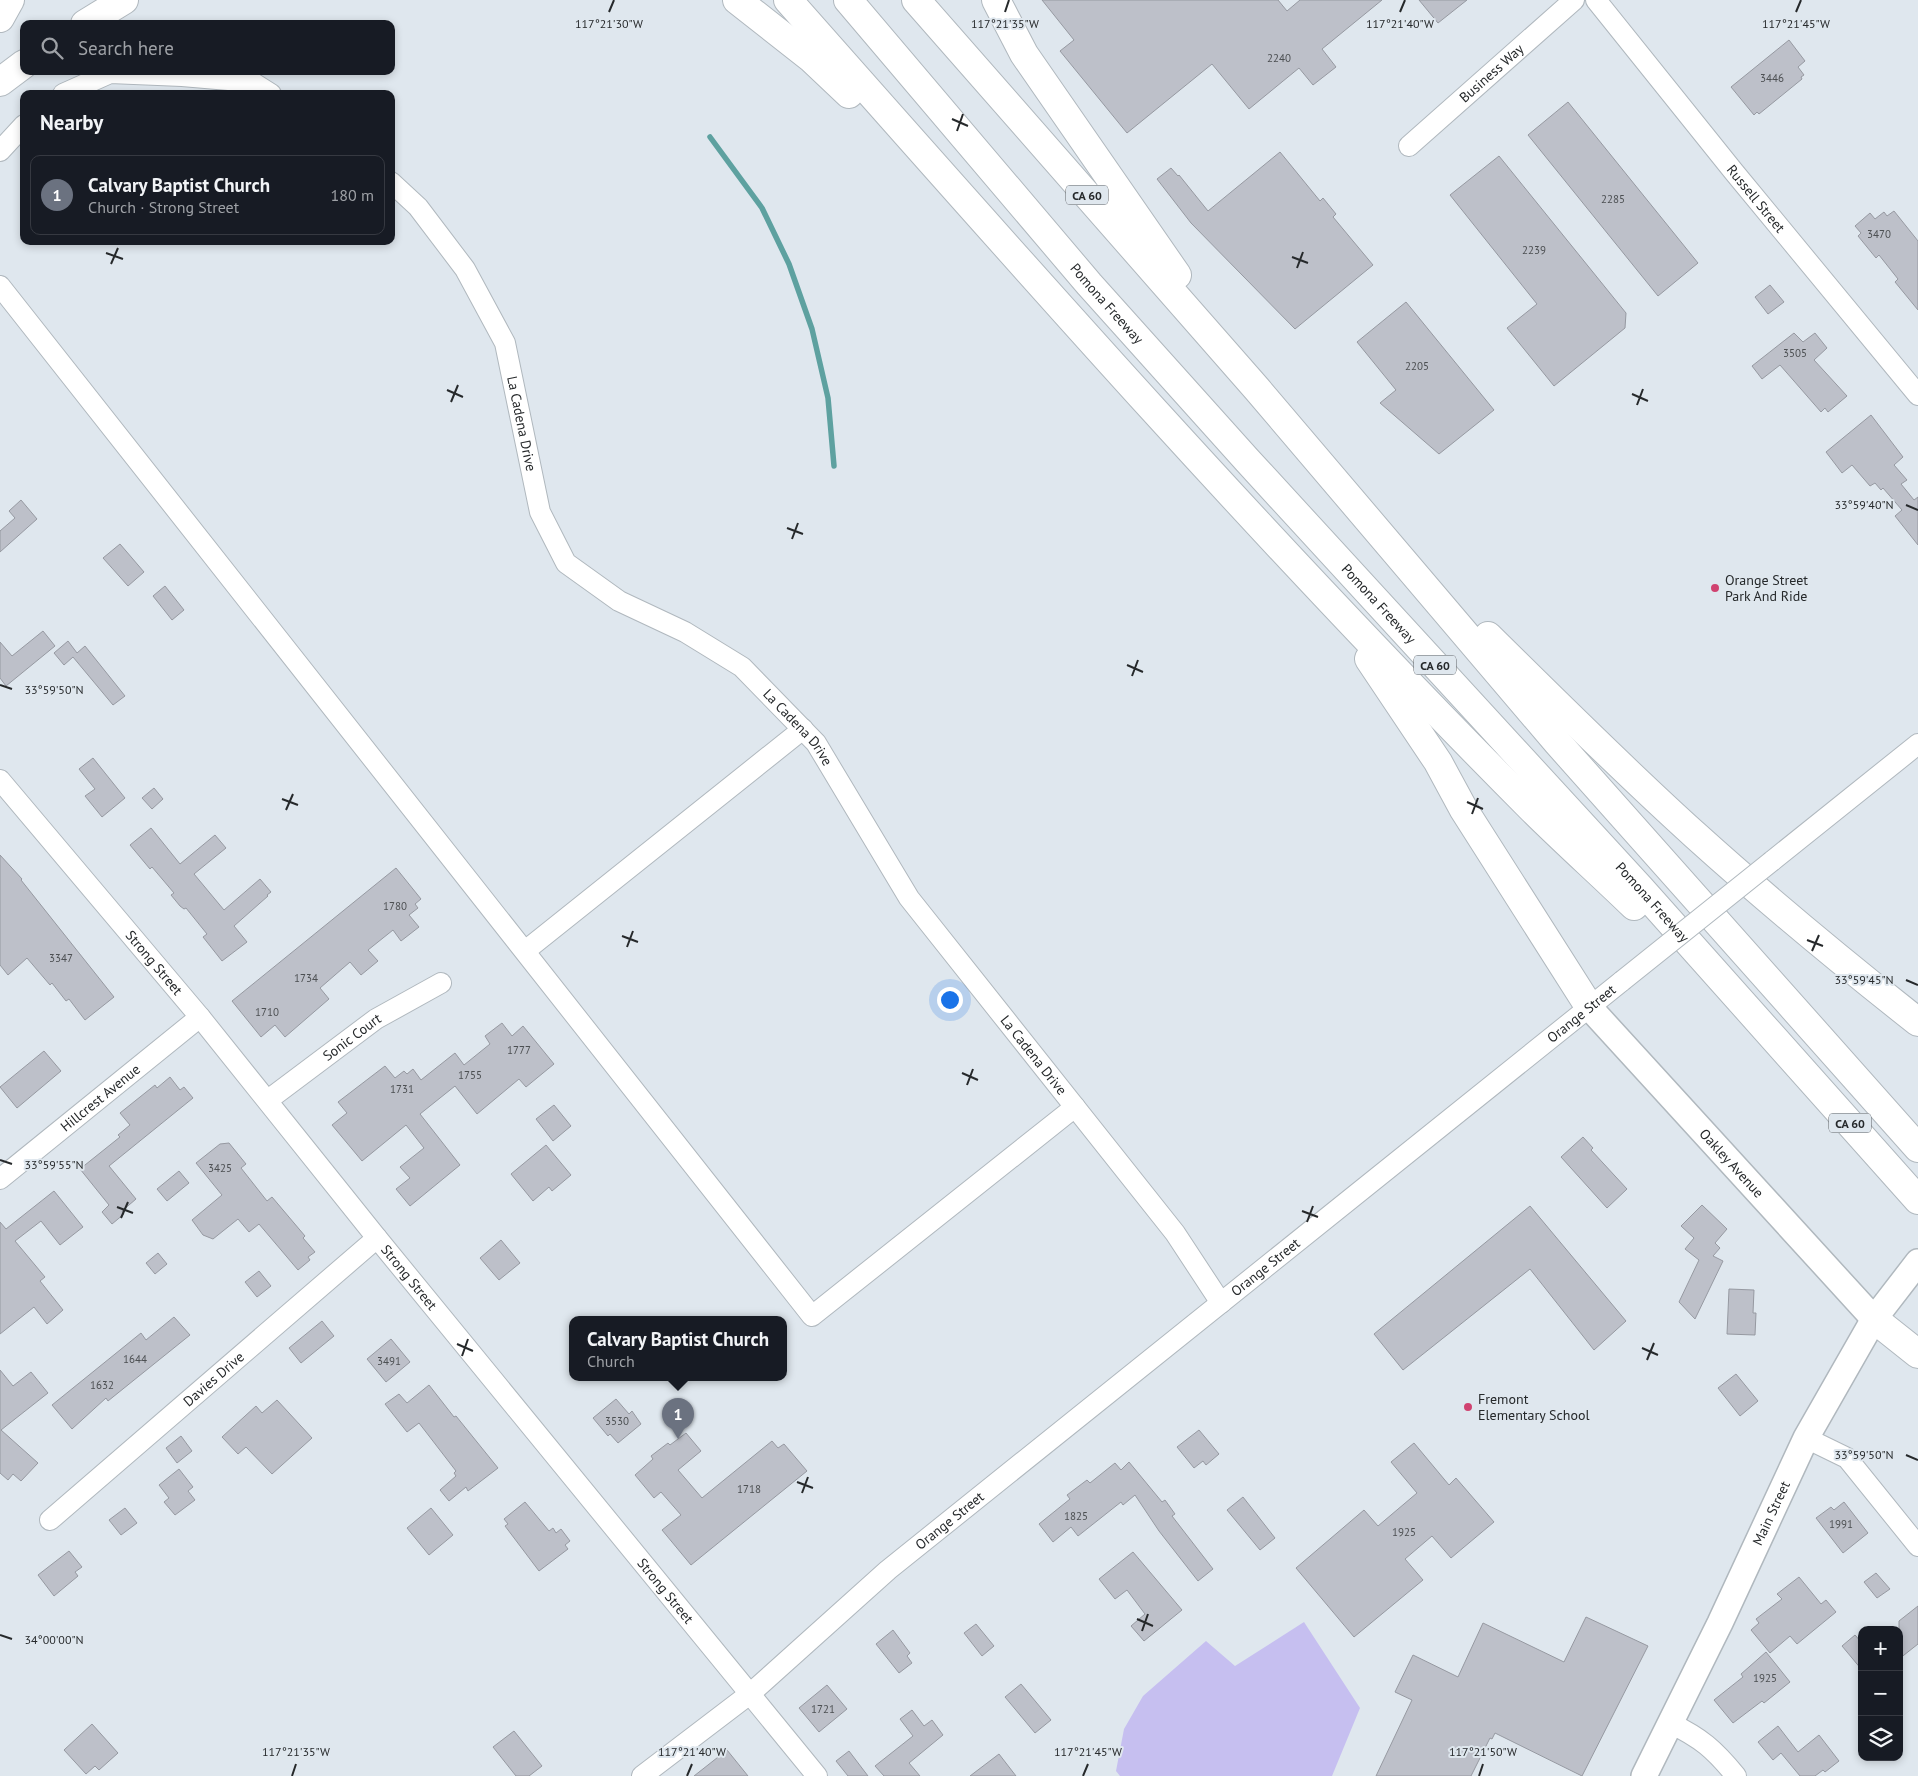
<!DOCTYPE html>
<html lang="en">
<head>
<meta charset="utf-8">
<style>
  :root { --surface:#171b24; --page:#242831; --text:#f1f3f6; --muted:#9ea1a6; --line:#363941; --accent:#d04270 }
  body { margin:0; font-family:"PT Sans",sans-serif; background:var(--page); color:var(--text) }
  .controls { position:absolute; right:15px; bottom:15px; display:grid; overflow:hidden; border-radius:10px; box-shadow:0 2px 8px #0003 }
  .controls button { width:45px; height:45px; display:grid; place-items:center; padding:0; border:0; border-bottom:1px solid var(--line); background:var(--surface); color:var(--text); font:25px sans-serif }
  .you { position:absolute; left:949px; top:999px; width:18px; height:18px; margin:-12px; border:4px solid #fff; border-radius:50%; background:#1a73e8; box-shadow:0 0 0 8px #1a73e833 }
  .badge { display:grid; place-items:center; width:32px; height:32px; border-radius:50%; background:var(--accent); color:#fff; font-size:16px; font-weight:700 }
  .pin { position:absolute; translate:-50% -41px; filter:drop-shadow(0 1px 2px #0008) }
  .pin::after { content:''; position:absolute; top:26px; width:18px; height:15px; background:inherit; clip-path:polygon(0 0,100% 0,50% 100%) }
  .popup { position:absolute; left:569px; top:1316px; width:218px; height:65px; box-sizing:border-box; display:grid; place-content:center; border-radius:10px; background:var(--surface); filter:drop-shadow(0 1px 4px #0005); font-size:16px; white-space:nowrap; color:var(--muted) }
  .popup b { font-size:19px; color:var(--text) }
  .popup::after { content:''; position:absolute; left:50%; top:100%; margin-left:-10px; border:10px solid transparent; border-top-color:var(--surface) }
  .list { margin:0; padding:0; list-style:none }
  h2 { display:flex; justify-content:space-between; align-items:center; height:65px; margin:0; padding:0 20px; font-size:21px }
  h2 small { font-size:16px; font-weight:400; color:var(--muted) }
  .list li { display:grid; grid-template-columns:32px 1fr auto; gap:15px; align-items:center; box-sizing:border-box; height:80px; margin:0 10px 10px; padding:0 10px; border:1px solid var(--line); border-radius:10px }
  .list b { display:block; font-size:19px; white-space:nowrap }
  .list p { margin:0; font-size:16px; white-space:nowrap; color:var(--muted) }
  .list em { font-size:16px; font-style:normal; color:var(--muted) }
  .icon { flex:none; width:28px; height:28px; fill:none; stroke:currentColor; stroke-width:2; stroke-linecap:round; stroke-linejoin:round }
  .map { position:relative; flex:none; width:1918px; height:1776px; overflow:hidden }
  .search { position:absolute; background:var(--surface); box-shadow:0 2px 8px #0003; left:20px; top:20px; width:375px; height:55px; display:flex; align-items:center; gap:12px; box-sizing:border-box; padding:0 18px; border-radius:10px; color:var(--muted); font-size:19px }
  .panel { position:absolute; background:var(--surface); box-shadow:0 2px 8px #0003; left:20px; top:90px; width:375px; height:155px; border-radius:10px }
  .map>svg:first-child { display:block }
  .green { fill:#c6bff0 }
  .lines { fill:none; stroke-linecap:round; stroke-linejoin:round }
  .stream { stroke:#5ea1a0; stroke-width:5.5 }
  .building { fill:#bdc0c9; stroke:#9699a1 }
  .minor-casing { stroke:#b0b8be; stroke-width:22 }
  .major-casing { stroke:#b0b8be; stroke-width:28 }
  .highway-casing { stroke:#b0b8be; stroke-width:30 }
  .minor { stroke:#fff; stroke-width:20 }
  .major { stroke:#fff; stroke-width:25 }
  .highway { stroke:#fff; stroke-width:28 }
  .minor-bridge-casing { stroke:#b0b8be; stroke-width:22; stroke-linecap:butt }
  .minor-bridge { stroke:#fff; stroke-width:20 }
  .ticks { fill:none; stroke:#26292b; stroke-width:2 }
  .poi-dot { fill:#d04270; stroke:#dfe7ee; stroke-width:2 }
  .labels { text-anchor:middle; dominant-baseline:central; stroke-width:4; stroke-linejoin:round; paint-order:stroke }
  .number-label { font-size:11px; fill:#4c4f52 }
  .shield { fill:#dfe7ee; stroke:#5e6266; stroke-width:1 }
  .shield-label { font-size:12px; font-weight:bold; fill:#26292b }
  .street-label { font-size:14px; fill:#26292b; stroke:#dfe7ee }
  .poi-label { font-size:14px; fill:#26292b; stroke:#dfe7ee; text-anchor:start }
  .ticks-label { font-size:12px; text-anchor:middle; fill:#26292b; stroke:#dfe7ee; stroke-width:4; stroke-linejoin:round; paint-order:stroke }
</style>
</head>
<body>
<div class="map">
<svg width="1918" height="1776" viewBox="0 0 1918 1776">
  <rect width="100%" height="100%" fill="#dfe7ee"/>
  <path class="green" d="M1304 1622 1360 1708 1332 1776H1120L1116 1771 1124 1729 1143 1696 1206 1641 1235 1666Z"/>
  <g class="lines">
    <path class="stream" d="M710 137 762 208 789 264 812 329 828 398 834 466"/>
  </g>
  <path class="building" d="M1042 0H1278L1287 11 1300 0H1382L1322 49 1336 67 1313 85 1299 68 1249 109 1212 64 1127 133 1060 51 1074 40Z
    M1419 0H1467L1438 23Z
    M1789 40 1805 61 1798 67 1804 75 1801 77 1802 79 1759 114 1757 112 1754 115 1731 87Z
    M1568 102 1698 263 1658 296 1528 135Z
    M1280 152 1320 201 1323 198 1336 214 1333 217 1373 265 1295 329 1191 223 1157 179 1171 168 1178 176 1179 175 1208 211Z
    M1499 156 1626 313 1625 328 1554 386 1507 328 1537 304 1450 195Z
    M1894 211 1918 241V310L1895 282 1898 279 1879 255 1876 258 1858 236 1861 233 1855 226 1870 213 1875 219 1884 212 1887 216Z
    M1770 285 1784 302 1768 314 1755 297Z
    M1406 302 1494 410 1439 454 1380 403 1396 390 1357 342Z
    M1794 333 1803 342 1815 333 1827 348 1814 360 1847 396 1828 412 1825 408 1821 412 1780 365 1762 379 1752 366Z
    M1871 415 1903 457 1894 465 1907 480 1901 484 1914 500 1918 497V545L1895 516 1902 510 1883 488 1881 490 1875 483 1870 486 1852 465 1842 473 1826 452Z
    M21 500 37 519 0 552V531L15 518 9 511Z
    M120 544 144 572 128 586 103 558Z
    M165 586 184 610 172 620 153 596Z
    M43 631 55 646 6 686 0 678V642L12 656Z
    M68 641 77 653 85 646 125 696 113 705 73 657 64 665 54 653Z
    M93 758 125 798 102 817 85 796 95 789 79 769Z
    M154 788 163 799 152 809 142 798Z
    M151 828 180 864 215 835 226 848 194 874 224 910 260 879 271 892 267 895 268 896 234 926 247 942 222 961 203 937 207 934 186 908 184 909 180 906 171 895 174 893 152 867 150 869 130 845Z
    M0 855 22 879 21 880 114 997 85 1020 69 999 66 1001 52 983 50 985 27 958 8 975 0 965Z
    M396 868 421 899 415 904 418 908 409 915 419 927 401 941 393 930 368 950 378 961 361 975 350 962 320 988 329 999 285 1037 275 1025 261 1037 232 1001Z
    M502 1023 512 1036 523 1026 554 1064 526 1087 519 1079 477 1114 455 1086 420 1114 460 1165 410 1206 396 1189 410 1178 400 1167 424 1148 406 1125 362 1161 332 1125 347 1113 338 1102 385 1066 395 1078 404 1071 407 1074 413 1069 421 1080 455 1053 464 1065 490 1044 485 1036Z
    M44 1051 61 1071 17 1108 0 1087Z
    M170 1077 180 1090 184 1087 193 1098 109 1166 136 1199 122 1211 124 1214 112 1224 102 1212 109 1205 80 1169 120 1137 118 1135 130 1125 120 1113 155 1085 157 1088Z
    M554 1105 571 1126 553 1141 536 1119Z
    M1583 1137 1593 1148 1591 1150 1627 1189 1607 1208 1561 1157Z
    M229 1143 246 1164 241 1168 267 1201 272 1197 305 1236 303 1238 315 1252 308 1257 310 1260 298 1270 259 1224 249 1232 238 1219 213 1239 203 1235 192 1220 222 1195 196 1163 220 1144Z
    M546 1145 571 1175 552 1191 549 1187 533 1201 511 1174Z
    M179 1171 189 1183 167 1201 157 1189Z
    M54 1191 83 1227 60 1245 41 1221 15 1241 45 1277 40 1281 63 1310 47 1324 34 1307 0 1334V1222L6 1229Z
    M1702 1205 1727 1229 1715 1243 1720 1248 1713 1256 1723 1261 1695 1319 1679 1302 1699 1260 1685 1249 1694 1238 1681 1226Z
    M1530 1206 1626 1321 1594 1350 1530 1269 1403 1370 1374 1334Z
    M501 1240 520 1263 499 1280 480 1258Z
    M158 1253 167 1264 155 1274 146 1263Z
    M259 1271 271 1286 257 1297 245 1282Z
    M1729 1289 1754 1290 1753 1313H1756L1755 1335 1727 1334Z
    M174 1317 190 1335 108 1401 106 1398 72 1429 52 1405 141 1333 146 1340Z
    M322 1321 334 1336 301 1363 289 1348Z
    M391 1339 410 1362 386 1382 367 1359Z
    M0 1370 13 1386 31 1372 48 1393 1 1430 38 1463 21 1481 13 1474 8 1480 0 1473Z
    M1736 1374 1758 1401 1740 1416 1718 1388Z
    M429 1385 454 1417 456 1416 498 1468 468 1491 466 1487 449 1501 440 1490 456 1476 454 1473 456 1471 419 1423 407 1432 385 1404 399 1394 407 1403Z
    M616 1399 629 1414 632 1411 641 1424 618 1443 610 1434 608 1436 593 1418Z
    M277 1400 312 1438 272 1474 246 1447 238 1454 222 1437 256 1406 262 1413Z
    M1199 1430 1219 1454 1206 1465 1203 1461 1194 1468 1177 1447Z
    M686 1433 701 1451 678 1470 702 1498 772 1441 778 1448 784 1444 807 1471 691 1565 662 1530 681 1515 661 1492 654 1498 635 1475 653 1459 651 1456 668 1443 670 1445Z
    M181 1436 192 1451 177 1463 166 1448Z
    M1414 1443 1449 1485 1456 1478 1494 1522 1451 1558 1432 1536 1405 1559 1423 1580 1354 1637 1296 1568 1364 1510 1378 1526 1417 1493 1391 1462Z
    M1129 1462 1162 1502 1165 1500 1175 1514 1172 1516 1213 1569 1198 1581 1159 1531 1135 1495 1123 1505 1121 1502 1078 1536 1071 1527 1053 1542 1039 1524 1070 1499 1067 1495 1087 1480 1090 1483 1115 1463 1121 1470Z
    M179 1469 193 1487 188 1491 195 1500 175 1515 164 1502 169 1498 159 1485Z
    M1243 1497 1275 1538 1260 1550 1227 1510Z
    M525 1502 549 1531 553 1528 556 1533 561 1529 570 1541 565 1545 568 1549 539 1571 505 1526 508 1524 504 1519Z
    M1844 1502 1868 1533 1843 1553 1816 1518 1831 1507 1834 1510Z
    M125 1508 137 1523 121 1535 109 1520Z
    M431 1508 453 1535 429 1555 407 1528Z
    M69 1551 82 1567 75 1572 78 1576 54 1596 38 1575Z
    M1133 1552 1182 1610 1144 1641 1131 1626 1145 1614 1127 1590 1115 1599 1099 1579Z
    M1876 1573 1890 1589 1877 1598 1864 1582Z
    M1799 1577 1821 1604 1826 1600 1836 1612 1797 1644 1790 1636 1770 1653 1751 1630 1759 1623 1756 1619 1782 1599 1777 1594Z
    M1918 1606V1644L1899 1659V1621Z
    M1586 1617 1648 1646 1582 1776 1495 1733 1492 1739 1490 1738 1471 1776H1376L1412 1700 1395 1692 1413 1655 1458 1677 1483 1623 1564 1662Z
    M976 1624 994 1646 982 1656 964 1633Z
    M893 1630 910 1653 907 1656 912 1663 899 1673 876 1644Z
    M1855 1635 1862 1643V1670L1842 1646Z
    M1766 1652 1790 1682 1764 1703 1762 1701 1733 1723 1714 1700 1743 1677 1741 1674Z
    M1021 1684 1051 1720 1035 1733 1005 1697Z
    M827 1685 847 1709 819 1732 799 1708Z
    M912 1710 924 1726 932 1720 943 1735 909 1763 920 1776H884L875 1766 913 1736 900 1719Z
    M92 1724 118 1753 99 1770 95 1766 86 1774 64 1750Z
    M1778 1726 1798 1752 1819 1735 1839 1761 1825 1772 1823 1770 1815 1776H1800L1781 1753 1773 1760 1758 1742Z
    M514 1731 542 1766 529 1776H516L493 1747Z
    M727 1750 748 1776H694Z
    M849 1751 868 1776H848L836 1761Z
    M999 1754 1016 1776H970Z"/>
  <g class="lines">
    <g class="minor-casing">
      <g id="minor">
        <path id="s1" d="M1596 0 1734 172 1918 395"/>
        <path d="M63 94 110 73 182 76 252 82 271 94"/>
        <path id="s2" d="M1409 146 1574 0"/>
        <path d="M0 151 24 125"/>
        <path id="s3" d="M391 182 418 207 465 269 505 343 540 512 566 563 619 601 685 632 742 667 816 743 909 898 1175 1233 1221 1303"/>
        <path d="M0 286 812 1316 1075 1107"/>
        <path id="s4" d="M0 780 200 1017 377 1238 817 1776"/>
        <path d="M1772 861 1918 744"/>
        <path d="M525 951 803 729"/>
        <path id="s5" d="M268 1100 376 1019 441 983"/>
        <path id="s6" d="M0 1179 200 1017"/>
        <path d="M1806 1438 1847 1458 1918 1546"/>
        <path id="s7" d="M50 1520 377 1238"/>
        <path d="M1670 1723C1701 1738 1714 1749 1736 1776"/>
        <path id="s8" d="M642 1776 751 1693 888 1570 1622 981"/>
      </g>
    </g>
    <g class="major-casing">
      <g id="major">
        <path id="s9" d="M1590 1008 1874 1319"/>
        <path id="s10" d="M1644 1776 1720 1623 1806 1438 1874 1319 1918 1262"/>
      </g>
    </g>
    <g class="highway-casing">
      <g id="highway">
        <path d="M737 0 812 59 849 94"/>
        <path d="M788 0C1030 274 1272 548 1530 807 1564 841 1600 873 1634 906"/>
        <path id="s11" d="M848 0 1089 284 1247 460 1640 888 1918 1200"/>
        <path d="M916 0 1257 389 1557 742 1918 1148"/>
        <path d="M996 0 1024 54 1177 275"/>
        <path d="M0 18 10 0"/>
        <path d="M85 24 124 0"/>
        <path d="M0 82 24 64"/>
        <path d="M1488 636C1556 703 1624 771 1695 835 1767 900 1842 962 1918 1022"/>
        <path d="M1369 659 1438 762 1464 810 1590 1008"/>
        <path d="M1874 1319 1918 1354"/>
      </g>
    </g>
    <use href="#minor" class="minor"/>
    <use href="#major" class="major"/>
    <use href="#highway" class="highway"/>
    <g class="minor-bridge-casing">
      <path id="minor-bridge" d="M1622 981 1772 861"/>
    </g>
    <use href="#minor-bridge" class="minor-bridge"/>
  </g>
  <path class="ticks" d="M609 12 614 0M1005 12 1009 0M1400 12 1405 0M1796 12 1801 0M952 119 968 126M957 131 963 114M106 253 123 259M1292 257 1308 263M111 264 118 248M1297 268 1303 252M447 390 463 397M1632 394 1648 401M451 402 458 385M1637 405 1643 389M1906 505 1918 510M787 528 803 534M792 539 798 523M1127 665 1143 672M1132 676 1138 660M0 685 12 689M282 799 298 805M1467 802 1483 809M286 810 293 794M1472 814 1478 798M622 936 638 942M1807 940 1823 946M627 947 633 931M1812 951 1819 935M1906 980 1918 985M962 1073 978 1080M967 1085 973 1069M0 1160 12 1164M117 1207 133 1213M1302 1211 1318 1217M121 1218 128 1202M1307 1222 1313 1206M457 1344 473 1351M1642 1348 1658 1355M462 1356 468 1339M1647 1360 1654 1343M1906 1455 1918 1460M797 1482 813 1488M802 1493 808 1477M1137 1619 1153 1626M1142 1631 1148 1614M0 1635 12 1639M292 1776 296 1764M687 1776 692 1764M1083 1776 1088 1764M1479 1776 1483 1764"/>
  <g class="poi-dot">
    <circle cx="1715" cy="588" r="5"/>
    <circle cx="1468" cy="1407" r="5"/>
  </g>
  <g class="labels">
    <g class="number-label">
      <text x="1279" y="58">2240</text>
      <text x="1772" y="78">3446</text>
      <text x="1613" y="199">2285</text>
      <text x="1879" y="234">3470</text>
      <text x="1534" y="250">2239</text>
      <text x="1795" y="353">3505</text>
      <text x="1417" y="366">2205</text>
      <text x="395" y="906">1780</text>
      <text x="61" y="958">3347</text>
      <text x="306" y="978">1734</text>
      <text x="267" y="1012">1710</text>
      <text x="519" y="1050">1777</text>
      <text x="470" y="1075">1755</text>
      <text x="402" y="1089">1731</text>
      <text x="220" y="1168">3425</text>
      <text x="135" y="1359">1644</text>
      <text x="389" y="1361">3491</text>
      <text x="102" y="1385">1632</text>
      <text x="617" y="1421">3530</text>
      <text x="749" y="1489">1718</text>
      <text x="1076" y="1516">1825</text>
      <text x="1841" y="1524">1991</text>
      <text x="1404" y="1532">1925</text>
      <text x="1765" y="1678">1925</text>
      <text x="823" y="1709">1721</text>
    </g>
    <g class="shield">
      <rect x="1066" y="185.5" width="42" height="19" rx="4"/>
      <rect x="1414" y="655.5" width="42" height="19" rx="4"/>
      <rect x="1829" y="1113.5" width="42" height="19" rx="4"/>
    </g>
    <g class="shield-label">
      <text x="1087" y="195">CA 60</text>
      <text x="1435" y="665">CA 60</text>
      <text x="1850" y="1123">CA 60</text>
    </g>
    <g class="street-label">
      <text stroke="none"><textPath href="#s2" startOffset="110">Business Way</textPath></text>
      <text stroke="none"><textPath href="#s1" startOffset="255">Russell Street</textPath></text>
      <text stroke="none"><textPath href="#s11" startOffset="399">Pomona Freeway</textPath></text>
      <text stroke="none"><textPath href="#s3" startOffset="281">La Cadena Drive</textPath></text>
      <text stroke="none"><textPath href="#s11" startOffset="804">Pomona Freeway</textPath></text>
      <text stroke="none"><textPath href="#s3" startOffset="716">La Cadena Drive</textPath></text>
      <text stroke="none"><textPath href="#s11" startOffset="1209">Pomona Freeway</textPath></text>
      <text stroke="none"><textPath href="#s4" startOffset="239">Strong Street</textPath></text>
      <text stroke="none"><textPath href="#s8" startOffset="1210">Orange Street</textPath></text>
      <text stroke="none"><textPath href="#s5" startOffset="105">Sonic Court</textPath></text>
      <text stroke="none"><textPath href="#s3" startOffset="1121">La Cadena Drive</textPath></text>
      <text stroke="none"><textPath href="#s6" startOffset="129">Hillcrest Avenue</textPath></text>
      <text stroke="none"><textPath href="#s9" startOffset="210">Oakley Avenue</textPath></text>
      <text stroke="none"><textPath href="#s8" startOffset="805">Orange Street</textPath></text>
      <text stroke="none"><textPath href="#s4" startOffset="644">Strong Street</textPath></text>
      <text stroke="none"><textPath href="#s7" startOffset="216">Davies Drive</textPath></text>
      <text stroke="none"><textPath href="#s10" startOffset="292">Main Street</textPath></text>
      <text stroke="none"><textPath href="#s8" startOffset="400">Orange Street</textPath></text>
      <text stroke="none"><textPath href="#s4" startOffset="1049">Strong Street</textPath></text>
    </g>
    <g class="poi-label">
      <text x="1725" y="580">Orange Street<tspan x="1725" dy="16">Park And Ride</tspan></text>
      <text x="1478" y="1399">Fremont<tspan x="1478" dy="16">Elementary School</tspan></text>
    </g>
  </g>
  <g class="ticks-label">
    <text x="1400" y="28">117°21'40"W</text>
    <text x="609" y="28">117°21'30"W</text>
    <text x="1005" y="28">117°21'35"W</text>
    <text x="1796" y="28">117°21'45"W</text>
    <text x="1864" y="509">33°59'40"N</text>
    <text x="54" y="694">33°59'50"N</text>
    <text x="1864" y="984">33°59'45"N</text>
    <text x="54" y="1169">33°59'55"N</text>
    <text x="1864" y="1459">33°59'50"N</text>
    <text x="54" y="1644">34°00'00"N</text>
    <text x="296" y="1756">117°21'35"W</text>
    <text x="692" y="1756">117°21'40"W</text>
    <text x="1088" y="1756">117°21'45"W</text>
    <text x="1483" y="1756">117°21'50"W</text>
  </g>
</svg>
<div class="controls">
<button>+</button>
<button>−</button>
<button><svg class="icon" aria-label="layers" viewBox="0 0 24 24"><path d="M12 4l9 5-9 5-9-5zM3 14l9 5 9-5"/></svg></button>
</div>
<div class="you"></div>
<div class="pin badge" style="left:678px;top:1439px;background:#6b7280">1</div>
<div class="popup"><b>Calvary Baptist Church</b>Church</div>
<div class="search"><svg class="icon" aria-label="search" viewBox="0 0 24 24"><circle cx="10" cy="10" r="6"/><path d="M15 15l6 6"/></svg>Search here</div>
<section class="panel">
<h2>Nearby<small></small></h2>
<ul class="list">
<li><span class="badge" style="background:#6b7280">1</span><div><b>Calvary Baptist Church</b><p>Church · Strong Street</p></div><em>180 m</em></li>
</ul>
</section>
</div>
</body>
</html>
